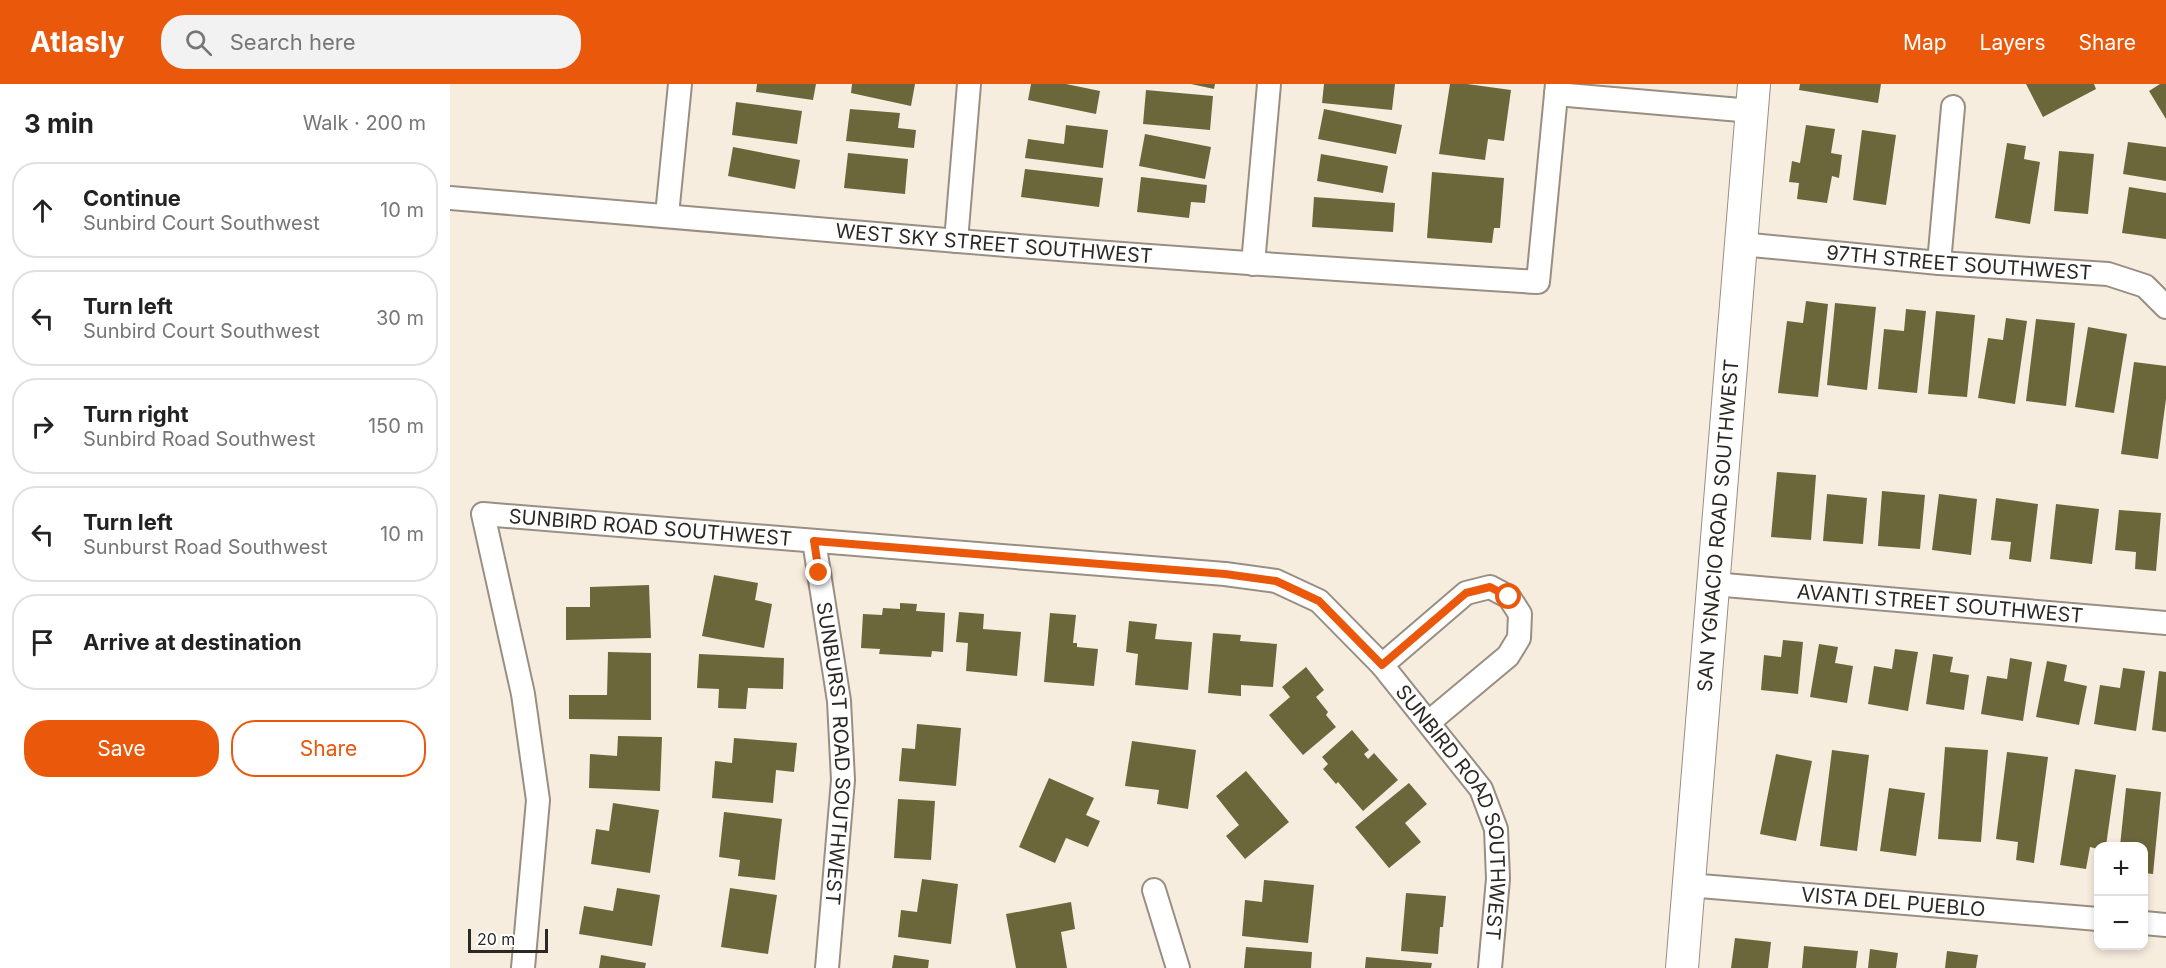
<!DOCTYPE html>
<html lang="en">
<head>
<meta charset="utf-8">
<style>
  :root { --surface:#fff; --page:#f2f2f2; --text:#222; --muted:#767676; --line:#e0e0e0; --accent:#ea580c }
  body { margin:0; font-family:Inter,sans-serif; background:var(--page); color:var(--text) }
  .controls { position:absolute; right:18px; bottom:18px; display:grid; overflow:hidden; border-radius:12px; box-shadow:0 3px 9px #0003 }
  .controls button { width:54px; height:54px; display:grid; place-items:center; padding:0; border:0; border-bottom:2px solid var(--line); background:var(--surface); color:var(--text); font:30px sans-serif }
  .scale { position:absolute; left:18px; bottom:15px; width:80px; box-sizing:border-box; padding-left:6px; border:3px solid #2c2823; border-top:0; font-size:16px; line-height:21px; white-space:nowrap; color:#2c2823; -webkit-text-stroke:4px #fff; paint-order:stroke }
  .stop { position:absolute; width:18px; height:18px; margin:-14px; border:4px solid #ea580c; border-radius:50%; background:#fff }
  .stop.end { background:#ea580c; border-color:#fff; box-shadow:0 2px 6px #0008 }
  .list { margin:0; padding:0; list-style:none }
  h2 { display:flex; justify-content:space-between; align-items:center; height:78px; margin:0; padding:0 24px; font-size:26px }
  h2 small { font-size:20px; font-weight:400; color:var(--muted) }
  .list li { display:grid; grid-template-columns:39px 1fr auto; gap:18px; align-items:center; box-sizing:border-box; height:96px; margin:0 12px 12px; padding:0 12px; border:2px solid var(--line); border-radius:24px }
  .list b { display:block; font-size:22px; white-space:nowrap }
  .list p { margin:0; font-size:20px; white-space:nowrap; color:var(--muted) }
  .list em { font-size:20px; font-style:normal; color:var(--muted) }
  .actions { display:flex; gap:12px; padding:18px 24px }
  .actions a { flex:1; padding:14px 0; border:2px solid var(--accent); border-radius:24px; text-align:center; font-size:21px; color:var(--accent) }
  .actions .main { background:var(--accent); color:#fff }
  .icon { flex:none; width:33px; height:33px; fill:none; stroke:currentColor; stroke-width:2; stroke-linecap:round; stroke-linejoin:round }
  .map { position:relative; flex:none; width:1716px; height:884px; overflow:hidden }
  header { display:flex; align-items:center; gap:36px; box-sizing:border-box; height:84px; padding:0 30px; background:var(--accent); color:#fff }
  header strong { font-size:28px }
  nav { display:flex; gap:33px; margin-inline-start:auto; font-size:21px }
  .search { width:420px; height:54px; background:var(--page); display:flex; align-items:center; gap:15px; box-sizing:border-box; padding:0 21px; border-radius:24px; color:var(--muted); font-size:22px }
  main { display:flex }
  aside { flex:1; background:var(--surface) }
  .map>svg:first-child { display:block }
  .building { fill:#6b673b }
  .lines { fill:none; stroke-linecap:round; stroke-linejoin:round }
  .street-casing { stroke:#988f82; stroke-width:26 }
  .secondary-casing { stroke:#988f82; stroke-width:34 }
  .street { stroke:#fff; stroke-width:22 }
  .secondary { stroke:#fff; stroke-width:32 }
  .route { stroke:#ea580c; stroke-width:8 }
  .labels { text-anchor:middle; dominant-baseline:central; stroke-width:6; stroke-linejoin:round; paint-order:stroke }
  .street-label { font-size:20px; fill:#2c2823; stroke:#fff }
</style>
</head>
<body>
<header>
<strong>Atlasly</strong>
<div class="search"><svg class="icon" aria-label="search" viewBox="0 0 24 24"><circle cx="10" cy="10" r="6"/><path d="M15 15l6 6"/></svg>Search here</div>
<nav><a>Map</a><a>Layers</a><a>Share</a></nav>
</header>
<main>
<aside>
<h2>3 min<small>Walk · 200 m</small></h2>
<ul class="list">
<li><svg class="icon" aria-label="ahead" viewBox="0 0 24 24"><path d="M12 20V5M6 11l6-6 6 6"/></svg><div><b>Continue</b><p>Sunbird Court Southwest</p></div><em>10 m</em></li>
<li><svg class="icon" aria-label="left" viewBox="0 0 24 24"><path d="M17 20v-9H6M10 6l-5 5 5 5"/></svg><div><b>Turn left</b><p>Sunbird Court Southwest</p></div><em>30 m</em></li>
<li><svg class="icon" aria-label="right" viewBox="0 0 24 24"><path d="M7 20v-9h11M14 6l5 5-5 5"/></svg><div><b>Turn right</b><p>Sunbird Road Southwest</p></div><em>150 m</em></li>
<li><svg class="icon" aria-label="left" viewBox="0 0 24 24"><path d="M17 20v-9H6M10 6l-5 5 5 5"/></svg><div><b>Turn left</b><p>Sunburst Road Southwest</p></div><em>10 m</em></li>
<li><svg class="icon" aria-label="arrive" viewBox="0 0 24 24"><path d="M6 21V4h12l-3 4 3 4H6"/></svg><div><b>Arrive at destination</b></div></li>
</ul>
<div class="actions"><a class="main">Save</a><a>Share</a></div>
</aside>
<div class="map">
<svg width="1716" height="884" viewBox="0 0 1716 884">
  <rect width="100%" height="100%" fill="#f7eddf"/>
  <path class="building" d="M307 0H366L363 16 306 8Z
    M402 0H465L461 22 401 9Z
    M581 0H616L650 7 646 30 578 16Z
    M741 0H765L764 5Z
    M874 0H945L942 26 872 19Z
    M1000 0H1017L1061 6 1054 57 1038 55 1035 76 989 70Z
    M1350 0H1431L1428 19 1349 6Z
    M1576 0H1644L1646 5 1593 33Z
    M1710 0H1716V35L1699 7Z
    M696 6 763 12 760 46 693 40Z
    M286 18 352 27 347 60 282 51Z
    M400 25 450 29 448 44 466 46 464 64 396 57Z
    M874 25 952 41 946 70 868 55Z
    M616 41 658 46 653 84 575 74 578 55 614 60Z
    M1356 41 1385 45 1381 69 1392 71 1389 94 1382 92 1377 119 1347 115 1349 99 1339 98 1342 77 1350 79Z
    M1412 46 1446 51 1436 121 1403 116Z
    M695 50 761 63 755 95 689 82Z
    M1678 58 1716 63V97L1673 90Z
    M1557 59 1576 62 1574 75 1590 78 1580 140 1545 134Z
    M283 63 350 76 345 105 278 92Z
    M1609 67 1644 70 1638 130 1604 127Z
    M398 69 458 75 455 110 394 104Z
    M871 70 938 82 933 109 867 97Z
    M575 85 653 94 649 123 571 113Z
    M982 88 1054 94 1050 144H1044L1042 159 977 154Z
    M691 93 757 101 755 119 741 118 739 134 687 128Z
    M1679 103 1716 109V155L1672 149Z
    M864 113 945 119 943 148 862 143Z
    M1356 217 1378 220 1368 313 1328 309 1337 237 1353 239Z
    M1385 219 1426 223 1417 306 1377 301Z
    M1456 225 1476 227 1467 309 1428 305 1434 245 1454 247Z
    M1486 227 1525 231 1517 313 1478 310Z
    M1556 234 1577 237 1565 320 1528 314 1538 254 1553 256Z
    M1586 235 1625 239 1616 322 1576 317Z
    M1638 243 1677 250 1664 329 1625 323Z
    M1684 278 1716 282V315L1708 375 1671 370Z
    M1327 388 1366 391 1361 456 1321 453Z
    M1432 407 1475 411 1470 465 1428 462Z
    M1377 410 1417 414 1413 460 1373 457Z
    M1489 410 1527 415 1521 471 1482 466Z
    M1546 414 1588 420 1581 478 1559 475 1561 458 1541 456Z
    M1606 420 1649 425 1642 480 1600 475Z
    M1669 426 1711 429 1706 487 1685 485 1686 468 1665 466Z
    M264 491 308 499 305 516 322 520 314 564 252 552Z
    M199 501 201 554 116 556V523H140V503Z
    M450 519 467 520 466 527 495 529 493 568 482 567 481 573 429 570 430 565 411 564 413 530 432 531 433 524 450 525Z
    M509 528 534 530 533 545 571 548 567 592 516 587 518 559 506 558Z
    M600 529 626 531 623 559H627V563L648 565 644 602 594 598Z
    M679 537 707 540 705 555 742 558 738 606 685 601 688 570 676 568Z
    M763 549 791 551 790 557 827 560 823 603 791 601V612L758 609Z
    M1333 556 1353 558 1348 610 1311 606 1314 571 1331 573Z
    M1369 560 1388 563 1385 579 1403 582 1397 619 1360 613Z
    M1445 565 1468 568 1458 627 1418 620 1424 582 1442 585Z
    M158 568 201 569V636L119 635V611H157Z
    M249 570 334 574 333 605 298 604 296 625 268 624 269 605 247 604Z
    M1483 570 1503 573 1500 588 1519 591 1514 626 1476 620Z
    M1560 574 1582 578 1573 637 1531 630 1537 592 1557 595Z
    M1597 577 1617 581 1614 597 1637 602 1629 641 1586 633Z
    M856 583 874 606 866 613 878 628 876 631 886 643 853 671 819 631 840 613 832 603Z
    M1673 584 1695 587 1686 647 1644 640 1650 601 1670 604Z
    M1709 587 1716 588V648L1702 646Z
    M467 640 511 644 506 702 449 697 452 664 465 665Z
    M902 646 919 666 914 670 918 675 924 669 948 696 913 727 888 698 886 700 873 685 878 680 872 673Z
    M168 652 212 653 210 707 139 704 140 670 167 672Z
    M284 654 347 659 344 688 326 686 323 719 262 714 265 677 282 679Z
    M682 657 746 666 738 725 707 720 709 706 675 702Z
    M1495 663 1538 666 1531 758 1488 755Z
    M1382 666 1419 671 1407 767 1370 762Z
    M1557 668 1598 673 1584 779 1566 776 1568 758 1546 755Z
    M1326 670 1362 677 1346 757 1310 750Z
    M1625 685 1666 691 1656 762H1648V765L1640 763 1636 785 1610 781Z
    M796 687 839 738 795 775 776 752 789 741 766 712Z
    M599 694 644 714 636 731 650 737 638 763 616 754 605 779 569 763Z
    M959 699 977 720 955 739 971 758 939 784 905 743Z
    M1439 704 1475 709 1466 772 1430 767Z
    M1676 704 1711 708 1703 790 1694 789V762H1670Z
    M448 715 485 717 481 776 444 774Z
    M163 719 209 726 200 789 141 780 146 745 159 747Z
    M274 728 332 735 325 796 288 792 290 776 269 773Z
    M472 795 508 800 501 860 448 853 451 826 467 828Z
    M814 796 864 801 858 859 792 852 795 816 812 818Z
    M167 804 210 811 202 862 129 850 134 822 163 827Z
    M280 804 327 811 318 870 271 863Z
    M956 809 996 812 993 843H990L988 870 951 867Z
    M621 818 625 845 611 848 617 884H566L556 830Z
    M1285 854 1321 858 1318 884H1281Z
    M1354 862 1408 867 1406 884H1352Z
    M796 863 862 868 861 884H794Z
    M1420 865 1448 869 1446 884H1418Z
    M1497 867 1528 871 1526 884H1495Z
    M151 871 196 879 195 884H149Z
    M444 871 479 876 478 884H442Z
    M916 873 982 879 981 884H915Z"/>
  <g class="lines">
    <g class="street-casing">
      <g id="street">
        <path d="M1106 10 1302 27"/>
        <path id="s1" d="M0 114C170 127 339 143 508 157 701 173 895 186 1088 198L1107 0"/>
        <path d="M217 131 230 0"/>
        <path d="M506 157 519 0"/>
        <path id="s2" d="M1291 160 1489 179 1658 190 1695 202 1716 223"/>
        <path d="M1489 179 1503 23"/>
        <path d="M803 180 819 0"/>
        <path id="s3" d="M364 457 389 617 393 696 377 884"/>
        <path id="s4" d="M1263 500 1716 539"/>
        <path d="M932 581 1016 509 1040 503 1059 513 1070 530 1069 554 1058 572 979 638"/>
        <path id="s5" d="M1238 801 1648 835"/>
        <path d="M704 806 728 884"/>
        <path d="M1694 839 1716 841"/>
        <path id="s6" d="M73 884 88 716 73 610 33 430 775 490 826 497 869 517 932 581 1031 705 1046 745 1048 795 1040 884"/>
      </g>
    </g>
    <g class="secondary-casing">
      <g id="secondary">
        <path id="s7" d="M1232 884 1304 0"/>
      </g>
    </g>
    <use href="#street" class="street"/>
    <use href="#secondary" class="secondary"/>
  </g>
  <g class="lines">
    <path class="route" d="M369 489 364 457 775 490 826 497 869 517 932 581 1016 509 1040 503 1059 513"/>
  </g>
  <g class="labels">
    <g class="street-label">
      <text stroke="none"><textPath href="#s1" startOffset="546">WEST SKY STREET SOUTHWEST</textPath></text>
      <text stroke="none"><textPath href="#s2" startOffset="219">97TH STREET SOUTHWEST</textPath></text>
      <text stroke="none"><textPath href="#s7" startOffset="444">SAN YGNACIO ROAD SOUTHWEST</textPath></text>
      <text stroke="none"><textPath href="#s6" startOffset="628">SUNBIRD ROAD SOUTHWEST</textPath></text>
      <text stroke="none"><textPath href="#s4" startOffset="228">AVANTI STREET SOUTHWEST</textPath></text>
      <text stroke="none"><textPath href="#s3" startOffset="214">SUNBURST ROAD SOUTHWEST</textPath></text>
      <text stroke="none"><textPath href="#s6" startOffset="1564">SUNBIRD ROAD SOUTHWEST</textPath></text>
      <text stroke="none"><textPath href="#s5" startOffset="206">VISTA DEL PUEBLO</textPath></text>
    </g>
  </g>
</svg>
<div class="controls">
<button>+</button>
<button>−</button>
</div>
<div class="scale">20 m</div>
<div class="stop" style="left:1059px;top:513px"></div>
<div class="stop end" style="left:369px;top:489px"></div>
</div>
</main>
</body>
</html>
